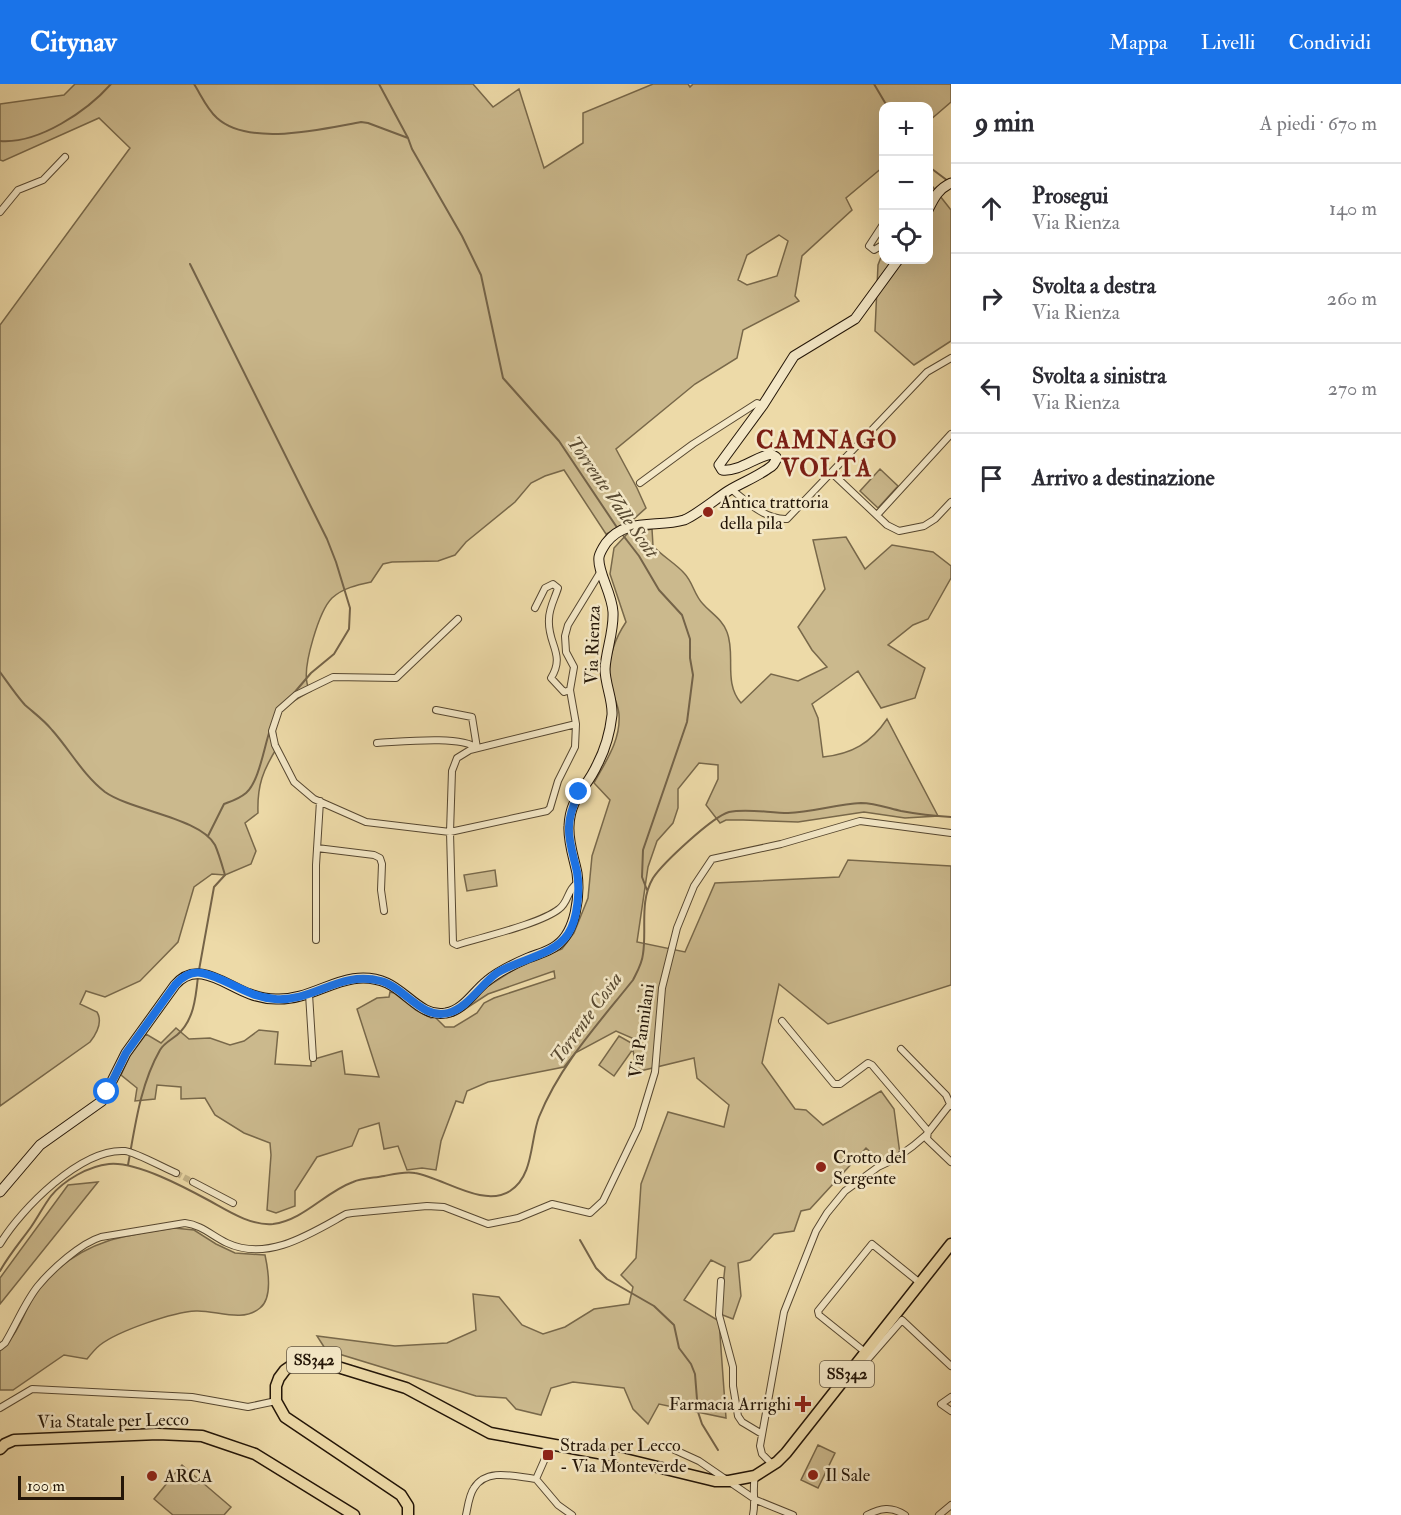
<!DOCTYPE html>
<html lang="it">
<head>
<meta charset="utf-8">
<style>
  :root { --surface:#fff; --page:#f2f2f3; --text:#2b2b33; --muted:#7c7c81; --line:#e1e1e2; --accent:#1a73e8 }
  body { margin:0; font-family:"IM FELL Double Pica",serif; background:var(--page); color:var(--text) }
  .controls { position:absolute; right:18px; top:18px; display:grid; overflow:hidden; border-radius:12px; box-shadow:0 6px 24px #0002 }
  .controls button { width:54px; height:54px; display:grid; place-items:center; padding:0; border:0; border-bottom:2px solid var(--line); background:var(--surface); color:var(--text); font:30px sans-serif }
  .scale { position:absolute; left:18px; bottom:15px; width:106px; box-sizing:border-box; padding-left:6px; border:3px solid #241608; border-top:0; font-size:16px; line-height:21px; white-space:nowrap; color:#241608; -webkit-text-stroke:4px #f3e7c6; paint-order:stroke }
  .stop { position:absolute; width:18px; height:18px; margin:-14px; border:4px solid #1a73e8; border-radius:50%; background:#fff }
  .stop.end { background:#1a73e8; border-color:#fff; box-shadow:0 2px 6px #0008 }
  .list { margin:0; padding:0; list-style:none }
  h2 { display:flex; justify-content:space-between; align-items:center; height:78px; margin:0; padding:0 24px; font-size:26px }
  h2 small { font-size:20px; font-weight:400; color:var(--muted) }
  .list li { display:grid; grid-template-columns:39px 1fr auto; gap:18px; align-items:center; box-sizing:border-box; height:90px; padding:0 24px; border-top:2px solid var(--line) }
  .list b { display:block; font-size:22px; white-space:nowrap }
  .list p { margin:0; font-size:20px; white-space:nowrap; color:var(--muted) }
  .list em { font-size:20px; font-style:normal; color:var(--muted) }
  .icon { flex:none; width:33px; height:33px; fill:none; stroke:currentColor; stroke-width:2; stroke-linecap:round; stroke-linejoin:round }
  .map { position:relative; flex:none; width:951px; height:1431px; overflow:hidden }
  header { display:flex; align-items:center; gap:36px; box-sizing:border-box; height:84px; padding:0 30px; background:var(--accent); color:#fff }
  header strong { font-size:28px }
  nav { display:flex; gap:33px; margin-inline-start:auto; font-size:21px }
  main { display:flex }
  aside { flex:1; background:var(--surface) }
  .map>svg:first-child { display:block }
  .green { fill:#cbb98d; stroke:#78684a; stroke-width:1.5; fill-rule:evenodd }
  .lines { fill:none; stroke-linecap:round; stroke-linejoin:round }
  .stream { stroke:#746348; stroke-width:2 }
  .street-tunnel { stroke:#c5b388; stroke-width:6; stroke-dasharray:6 3; stroke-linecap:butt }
  .street-casing { stroke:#564730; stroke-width:8 }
  .secondary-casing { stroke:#241608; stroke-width:11 }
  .primary-casing { stroke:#241608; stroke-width:13 }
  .street { stroke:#f3e7c6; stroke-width:6 }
  .secondary { stroke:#f3e7c6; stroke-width:9 }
  .primary { stroke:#eddaa8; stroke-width:10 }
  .route { stroke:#1a73e8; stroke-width:8 }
  .poi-dot { fill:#8f2418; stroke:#f3e7c6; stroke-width:2 }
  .labels { text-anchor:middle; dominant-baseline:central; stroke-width:5; stroke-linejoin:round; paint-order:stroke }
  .shield { fill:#f3e7c6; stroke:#625541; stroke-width:1.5 }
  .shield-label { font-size:16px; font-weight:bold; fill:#241608 }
  .poi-label { font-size:18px; fill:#241608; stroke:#f3e7c6; text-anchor:start }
  .street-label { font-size:18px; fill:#241608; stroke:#f3e7c6 }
  .water-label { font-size:20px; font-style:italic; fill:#594a32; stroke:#f3e7c6 }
  .district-label { font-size:24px; font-weight:bold; letter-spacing:1.5px; fill:#7a1f14; stroke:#f3e7c6 }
</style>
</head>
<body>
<header>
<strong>Citynav</strong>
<nav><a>Mappa</a><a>Livelli</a><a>Condividi</a></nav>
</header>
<main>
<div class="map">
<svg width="951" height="1431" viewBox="0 0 951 1431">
  <rect width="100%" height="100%" fill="#eddaa8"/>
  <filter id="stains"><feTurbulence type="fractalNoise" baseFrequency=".00333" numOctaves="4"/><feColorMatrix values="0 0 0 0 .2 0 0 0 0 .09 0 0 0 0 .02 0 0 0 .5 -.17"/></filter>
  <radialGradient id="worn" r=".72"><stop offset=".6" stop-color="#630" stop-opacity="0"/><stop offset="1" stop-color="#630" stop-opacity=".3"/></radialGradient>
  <path class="green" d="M75 0H473L493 23 519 5 544 84 583 59V29L653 0H688L690 3 693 0H951V18L929 37 928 22H884L883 83 846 114 852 126 802 172 795 212 799 217 743 246 737 274 695 300 616 365 637 404 646 424 627 441 606 450 564 386 545 392 531 399 515 418 466 458 455 471 438 477 392 478 383 480 371 498C357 501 343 504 332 514 319 527 303 581 307 599 307 602 309 604 311 607 286 621 268 630 278 662 263 686 257 701 258 729L245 739 256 767 251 780 225 791 212 790 194 803 178 858 140 897 105 913 86 907 80 920 97 928C103 938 97 949 90 958L0 1022V241L130 64 99 34 3 77 0 76V20L64 11ZM779 151 788 157 777 192 747 201 738 196 747 171Z
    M929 98 951 126V257L914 281 875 247 878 181 883 168 884 176H928Z
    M880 385 898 402 878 424 860 407Z
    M652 445 653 462C662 472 675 479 684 489 693 498 694 511 703 520 711 529 723 536 727 548 736 571 723 598 741 619L771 590 798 597 827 583 812 566 798 543 825 505 813 456 846 453 865 485 892 461 933 468 951 482V494L928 535 913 541 888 561 925 584 915 614 881 624 858 587 812 620 818 634 823 673C852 670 871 659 887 635L938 732 905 734 864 728 798 738 743 736H726L720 739 706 721 718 695V681L699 679 678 705V724L673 739 657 757 648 783 637 858 685 868 715 799 839 793 848 776 951 782V901L828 940 779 900 762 979 795 1025 806 1026 823 1041 881 1007 894 1025 900 1070 881 1078 866 1064 810 1125 801 1127 794 1147 774 1150 750 1176 738 1179 741 1212 733 1235 720 1230 725 1183 711 1176 684 1216 719 1237 726 1334 659 1320 648 1340 633 1325 624 1304 573 1298 551 1304 541 1331 516 1325 506 1314 476 1312 326 1266 317 1252 395 1262 447 1259 476 1246 473 1210 499 1213 522 1241 543 1250 565 1243 594 1225 629 1220 633 1203 621 1191 636 1174 641 1100 668 1028 724 1043 729 1021 697 994 694 974 636 988 633 965 614 992 599 981 619 952 633 960 632 954 616 947 575 969 564 983 488 998 467 1007 463 1019 456 1017 441 1057 436 1086 422 1084 407 1086 398 1062 384 1065 379 1039 359 1045 352 1062 317 1073 295 1107V1122L276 1129 267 1126 271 1071 270 1059 244 1049 215 1031 205 1014 181 1015V1003L157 1001 155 1015 135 1017 137 1004 121 991 129 973 146 950 161 959 176 944 189 955 210 954 230 961 244 957 259 946 278 948 275 980 311 982V976L342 967 345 990 379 993 357 925 377 914 389 913 390 908 394 909 416 926 431 934 435 933 445 943H454L477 929 484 919 494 914 555 894 554 887 488 910 462 927 488 902 518 883 562 865 574 849 588 814 592 772 610 716 594 699C606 677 621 656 619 630 618 620 612 609 610 599 607 577 614 556 626 538L610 490 614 464 627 450Z
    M495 786 497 802 467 807 464 791Z
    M98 1098 0 1220V1194L68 1101Z
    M174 1144 194 1146 216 1160 235 1169 265 1171C268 1185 273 1214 260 1224 242 1239 216 1226 196 1227 173 1228 118 1247 100 1261 95 1265 91 1270 87 1275L64 1271 13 1306H0V1266C20 1249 25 1225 38 1204 43 1196 52 1190 58 1185 94 1154 130 1151 174 1144Z
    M818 1361 835 1369 818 1404 801 1396Z
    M182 1381 231 1423 224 1431H173L154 1415Z"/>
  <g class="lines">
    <path class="stream" d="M194 0C201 11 207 25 217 34 249 63 322 45 361 38L368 39 408 54
      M379 0 408 54 412 65 462 152 481 191 503 294 559 357 618 445
      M874 0 887 22
      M0 57C39 60 87 27 111 0
      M928 82 948 97
      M190 180 327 455 336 478 350 524 349 545 334 570 311 589 294 609
      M622 450 639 472 659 506 682 531 690 555V574L693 591 687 638 643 766 642 793 647 806
      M0 588C8 599 16 611 25 621 34 629 44 636 52 646 70 666 83 691 105 708 132 727 201 734 215 761 219 770 222 781 225 791L214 803 199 886
      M208 752 224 720C232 717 239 715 246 709 259 698 264 663 270 646
      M128 1081C135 1043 140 1001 160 966 164 959 171 956 177 951 194 937 196 912 198 892
      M580 1156 596 1184 607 1195 654 1222 674 1241 679 1264 691 1280 695 1290 698 1328 702 1340 718 1366
      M0 1187C9 1171 21 1157 31 1143 38 1133 44 1121 51 1112 64 1096 89 1082 109 1080 136 1077 186 1104 210 1117 228 1127 251 1142 273 1140 304 1136 325 1108 353 1098 362 1094 374 1094 384 1092 394 1090 405 1087 415 1089 444 1094 483 1124 510 1107 534 1092 530 1056 539 1033 560 981 598 940 633 896 637 888 642 880 643 870 647 845 639 818 653 794 663 779 712 733 729 728 747 724 769 729 788 729 813 728 837 720 861 719 874 719 888 724 901 727 917 730 934 732 951 733"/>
    <path class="street-tunnel" d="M176 1089 193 1098"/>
    <g class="street-casing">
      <path id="street" d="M0 128 18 106 43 96 65 73
        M884 139 869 162 874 166 884 160
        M833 390 887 441 899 447 924 442 935 435 951 418
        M640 399 693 360 757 319 763 321
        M731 405C747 418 766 436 787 435L927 288 951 274
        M877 431 951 350
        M535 524 545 504 553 500 558 504C555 514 549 524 549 535 547 560 566 570 551 594L564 608 570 606 574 583 566 568 565 552 568 541 601 487
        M458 535 396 594 333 593 296 611 279 626 272 647 275 661 294 698 314 715 366 738 450 748 547 727 550 724 558 697 575 663 576 640
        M570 606 576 640 470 666 457 674 452 687 450 748 453 859 457 861C482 853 540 840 559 825 569 818 567 805 578 799
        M436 626 472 633 477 664
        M377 659C400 658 460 651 477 664
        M317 764 374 771 380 774 382 780 381 806 384 827
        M316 856V781L320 717
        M309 910 313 974
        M782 937 834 1000H840L868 979 872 981 928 1047 927 1055 951 1078
        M901 965 946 1011 951 1022
        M193 1098 233 1119
        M0 1160C21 1125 81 1064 125 1067 135 1068 164 1084 176 1089
        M721 1197 719 1231 733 1283V1302L738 1332 742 1338 762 1350
        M0 1263 5 1259C16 1241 25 1218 38 1202 52 1185 81 1159 101 1153L185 1139C202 1141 212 1152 227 1159 268 1178 310 1150 346 1130L352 1129 427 1122 444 1123 488 1140 518 1134 552 1120 590 1129 603 1117 638 1044 655 988 662 904 677 844 694 802 712 775 781 760 860 737 951 749
        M865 1268 819 1231 818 1227 872 1160 920 1199
        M854 1291 902 1236 951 1282
        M951 1313 941 1320 951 1327
        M0 1324 32 1305 192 1313 248 1323 276 1317
        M551 1361 536 1395 558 1421 572 1431
        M664 1361 699 1377 756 1416 793 1431
        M773 1381 762 1370 760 1362 784 1228 816 1147 827 1129 845 1107 878 1083 895 1075 913 1062 926 1051 951 1019
        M466 1431C468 1422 469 1411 474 1404 487 1383 516 1393 536 1395
        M753 1431C756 1417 752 1406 755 1392
        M867 1431C881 1424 891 1422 905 1431
        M939 1431 951 1421"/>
    </g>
    <g class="secondary-casing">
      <path id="secondary" d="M928 126C934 114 938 105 951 99
        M0 1108 40 1061 102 1017 126 969 175 901C197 875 225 901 250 910 258 913 268 915 276 915 316 917 346 881 387 899 407 908 423 934 446 929 464 926 474 907 487 897 499 887 514 880 528 874 538 870 548 868 557 861 576 847 580 812 577 789 574 774 568 758 569 742 570 713 587 704 597 681 605 666 610 648 612 631 613 616 605 600 605 585 606 566 614 548 613 528 612 509 597 487 599 473 600 468 604 462 606 459 626 433 657 444 684 436 695 432 717 414 728 407 741 399 757 393 769 384 773 382 774 380 776 376V373L771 370C755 373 739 388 722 386L719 381 763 321 794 272 855 235 898 176"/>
    </g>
    <g class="primary-casing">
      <path id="primary" d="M0 1365 5 1360 14 1356 158 1350 202 1352 255 1370 354 1431
        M408 1431V1422L401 1411 285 1333 276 1317V1302L279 1294 285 1286 298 1277 315 1276 406 1304 490 1349 604 1370 715 1397H729L755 1392 777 1378 786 1369 951 1160"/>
    </g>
    <use href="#street" class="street"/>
    <use href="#secondary" class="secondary"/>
    <use href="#primary" class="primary"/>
  </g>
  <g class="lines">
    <path class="route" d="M107 1008 126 969 175 901C182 893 191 887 202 889 227 894 246 913 275 915 314 918 339 886 381 897 404 903 422 936 448 929 468 924 481 900 497 889 519 875 553 872 568 850 578 835 580 805 577 788 574 773 568 757 569 743 569 731 574 719 579 708"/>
  </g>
  <g class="poi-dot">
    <circle cx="708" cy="428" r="6"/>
    <circle cx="821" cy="1083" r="6"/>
    <path d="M800 1311h6v6h6v6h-6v6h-6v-6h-6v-6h6z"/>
    <rect x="542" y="1365" width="12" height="12" rx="3"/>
    <circle cx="813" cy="1391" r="6"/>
    <circle cx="152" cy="1392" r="6"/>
  </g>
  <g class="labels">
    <g class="shield">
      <rect x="287" y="1263" width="54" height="26" rx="4.5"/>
      <rect x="820" y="1277" width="54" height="26" rx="4.5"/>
    </g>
    <g class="shield-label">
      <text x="314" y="1276">SS342</text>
      <text x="847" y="1290">SS342</text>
    </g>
    <g class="poi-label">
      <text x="720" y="418">Antica trattoria<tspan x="720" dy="21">della pila</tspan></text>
      <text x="833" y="1073">Crotto del<tspan x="833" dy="21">Sergente</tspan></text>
      <text x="791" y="1320" text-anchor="end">Farmacia Arrighi</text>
      <text x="560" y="1361">Strada per Lecco<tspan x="560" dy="21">- Via Monteverde</tspan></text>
      <text x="825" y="1391">Il Sale</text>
      <text x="164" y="1392">ARCA</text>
    </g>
    <g class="street-label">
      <text transform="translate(593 561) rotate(-88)">Via Rienza</text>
      <text transform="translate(642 947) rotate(-82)">Via Pannilani</text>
      <text transform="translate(113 1337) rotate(-1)">Via Statale per Lecco</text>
    </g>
    <g class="water-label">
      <text transform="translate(613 413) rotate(55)">Torrente Valle Scott</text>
      <text transform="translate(586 934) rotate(-54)">Torrente Cosia</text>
    </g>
    <g class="district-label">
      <text x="827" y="356">CAMNAGO<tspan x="827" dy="28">VOLTA</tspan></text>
    </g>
  </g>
  <rect width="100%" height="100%" filter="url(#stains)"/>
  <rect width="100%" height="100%" fill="url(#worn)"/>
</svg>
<div class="controls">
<button>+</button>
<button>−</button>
<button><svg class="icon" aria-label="locate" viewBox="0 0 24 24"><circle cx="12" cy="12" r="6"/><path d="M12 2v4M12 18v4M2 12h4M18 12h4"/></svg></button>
</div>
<div class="scale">100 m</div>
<div class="stop" style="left:107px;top:1008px"></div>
<div class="stop end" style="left:579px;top:708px"></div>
</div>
<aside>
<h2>9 min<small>A piedi · 670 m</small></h2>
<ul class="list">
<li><svg class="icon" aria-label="ahead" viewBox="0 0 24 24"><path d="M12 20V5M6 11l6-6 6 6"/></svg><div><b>Prosegui</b><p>Via Rienza</p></div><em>140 m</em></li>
<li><svg class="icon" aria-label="right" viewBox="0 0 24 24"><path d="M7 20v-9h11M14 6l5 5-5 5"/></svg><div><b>Svolta a destra</b><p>Via Rienza</p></div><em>260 m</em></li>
<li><svg class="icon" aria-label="left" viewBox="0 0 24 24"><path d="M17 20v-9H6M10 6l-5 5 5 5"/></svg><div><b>Svolta a sinistra</b><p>Via Rienza</p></div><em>270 m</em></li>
<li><svg class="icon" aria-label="arrive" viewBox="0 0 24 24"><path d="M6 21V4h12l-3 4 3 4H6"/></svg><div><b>Arrivo a destinazione</b></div></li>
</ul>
</aside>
</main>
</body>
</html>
